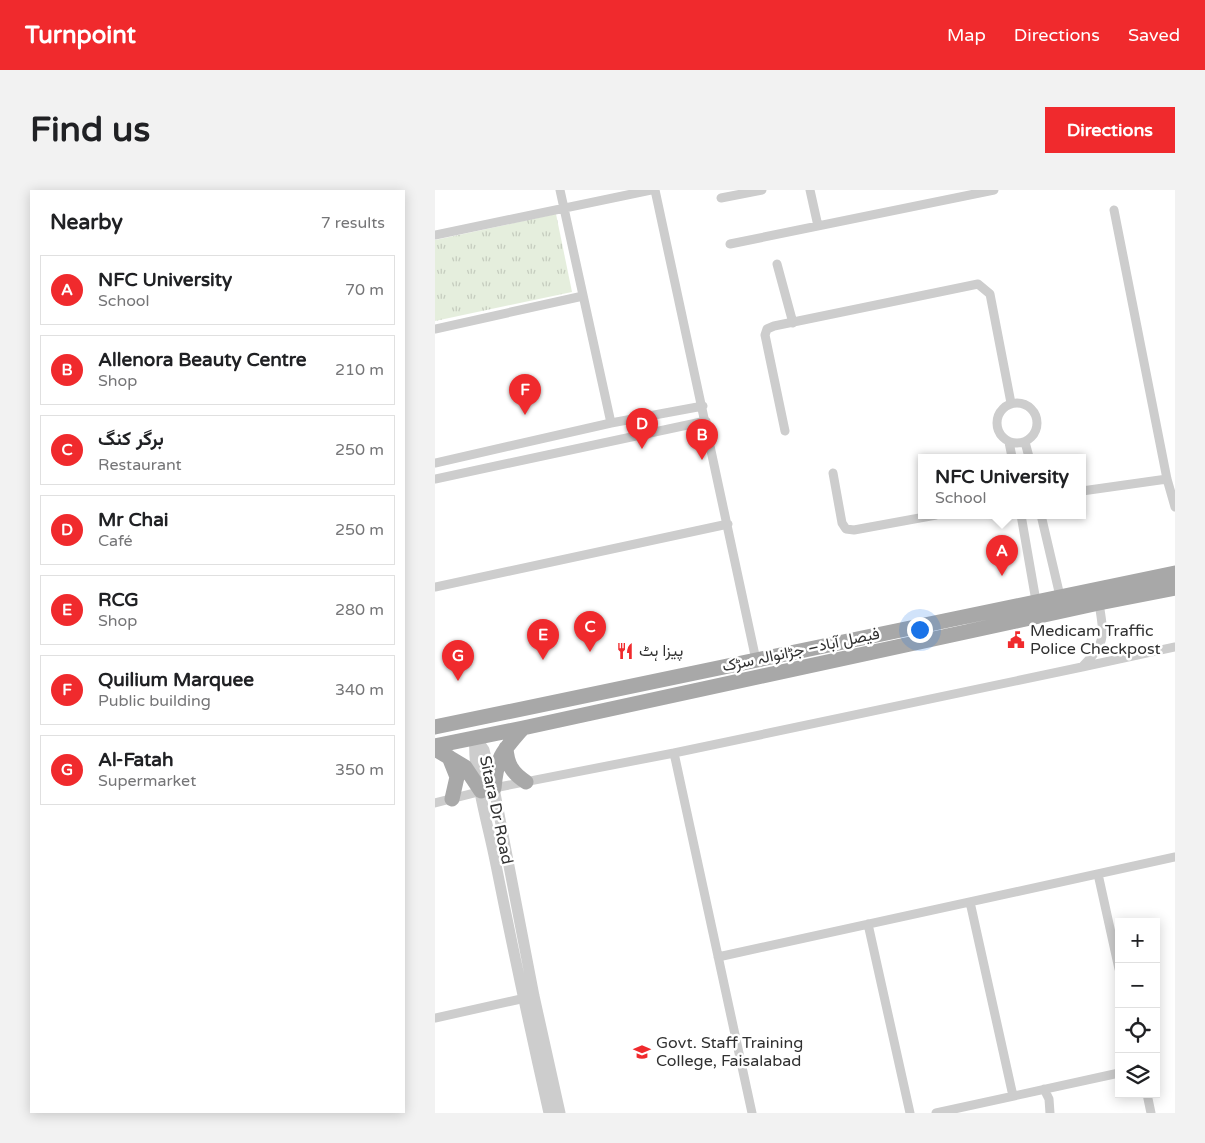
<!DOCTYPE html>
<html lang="en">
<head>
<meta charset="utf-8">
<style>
  :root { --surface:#fff; --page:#f2f2f2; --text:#202124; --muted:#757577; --line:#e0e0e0; --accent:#f02a2d }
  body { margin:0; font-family:"Varela Round",Vazirmatn,sans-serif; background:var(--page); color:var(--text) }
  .controls { position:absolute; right:15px; bottom:15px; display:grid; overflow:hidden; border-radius:0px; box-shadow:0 2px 12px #0003 }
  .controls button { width:45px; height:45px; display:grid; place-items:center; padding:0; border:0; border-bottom:1px solid var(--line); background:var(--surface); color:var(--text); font:25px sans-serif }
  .you { position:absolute; left:484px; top:439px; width:18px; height:18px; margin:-12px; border:4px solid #fff; border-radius:50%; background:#1a73e8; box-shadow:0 0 0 8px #1a73e833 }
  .badge { display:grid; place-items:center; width:32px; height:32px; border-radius:50%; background:var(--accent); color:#fff; font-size:16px; font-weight:700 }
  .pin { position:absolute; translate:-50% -41px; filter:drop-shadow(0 1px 2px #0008) }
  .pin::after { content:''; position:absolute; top:26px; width:18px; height:15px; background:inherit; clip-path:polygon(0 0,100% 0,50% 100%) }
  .popup { position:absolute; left:483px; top:264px; width:168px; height:65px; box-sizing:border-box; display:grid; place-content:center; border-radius:0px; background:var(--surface); filter:drop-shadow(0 1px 4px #0005); font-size:16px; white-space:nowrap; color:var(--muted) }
  .popup b { font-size:19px; color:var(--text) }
  .popup::after { content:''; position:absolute; left:50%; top:100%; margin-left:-10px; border:10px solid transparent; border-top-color:var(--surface) }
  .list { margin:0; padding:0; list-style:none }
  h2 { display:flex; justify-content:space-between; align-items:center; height:65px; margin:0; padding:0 20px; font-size:21px }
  h2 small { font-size:16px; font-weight:400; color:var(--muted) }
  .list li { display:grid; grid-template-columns:32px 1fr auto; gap:15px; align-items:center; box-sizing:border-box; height:70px; margin:0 10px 10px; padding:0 10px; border:1px solid var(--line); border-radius:0px }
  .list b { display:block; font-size:19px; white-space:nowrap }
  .list p { margin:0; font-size:16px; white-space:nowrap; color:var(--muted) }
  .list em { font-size:16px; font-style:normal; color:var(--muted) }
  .icon { flex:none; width:28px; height:28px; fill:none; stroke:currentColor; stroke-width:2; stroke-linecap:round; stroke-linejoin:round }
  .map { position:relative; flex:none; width:740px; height:923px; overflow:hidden; border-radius:0px }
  header { display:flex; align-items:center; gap:30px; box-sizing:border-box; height:70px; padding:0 25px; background:var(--accent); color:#fff }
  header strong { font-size:24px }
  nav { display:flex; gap:28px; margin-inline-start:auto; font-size:18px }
  .intro { display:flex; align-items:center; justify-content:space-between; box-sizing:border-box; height:120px; padding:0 30px }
  h1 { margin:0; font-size:35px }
  .button { padding:12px 22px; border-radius:0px; background:var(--accent); color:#fff; font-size:18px; font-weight:700 }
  main { display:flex; gap:30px; padding:0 30px }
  aside { flex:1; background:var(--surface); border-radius:0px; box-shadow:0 2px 12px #0003 }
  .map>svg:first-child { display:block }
  .grass { fill:url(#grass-tufts) }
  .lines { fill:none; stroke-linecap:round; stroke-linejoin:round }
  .minor { stroke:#cdcdcd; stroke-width:9 }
  .tertiary { stroke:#cdcdcd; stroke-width:11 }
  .primary { stroke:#a8a8a8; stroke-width:15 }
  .labels { text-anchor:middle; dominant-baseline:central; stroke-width:5; stroke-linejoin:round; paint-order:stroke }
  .poi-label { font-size:16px; fill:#303030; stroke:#fff; text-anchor:start }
  .street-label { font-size:16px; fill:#303030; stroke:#fff }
</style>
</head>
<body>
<header>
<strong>Turnpoint</strong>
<nav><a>Map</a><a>Directions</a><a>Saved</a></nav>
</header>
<div class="intro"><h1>Find us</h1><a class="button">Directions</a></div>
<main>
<aside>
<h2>Nearby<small>7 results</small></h2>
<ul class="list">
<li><span class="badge">A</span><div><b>NFC University</b><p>School</p></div><em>70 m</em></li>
<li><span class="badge">B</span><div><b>Allenora Beauty Centre</b><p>Shop</p></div><em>210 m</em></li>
<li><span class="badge">C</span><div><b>برگر کنگ</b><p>Restaurant</p></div><em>250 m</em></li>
<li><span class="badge">D</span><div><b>Mr Chai</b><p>Café</p></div><em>250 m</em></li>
<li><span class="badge">E</span><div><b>RCG</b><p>Shop</p></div><em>280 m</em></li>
<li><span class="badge">F</span><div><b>Quilium Marquee</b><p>Public building</p></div><em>340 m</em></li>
<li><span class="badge">G</span><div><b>Al-Fatah</b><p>Supermarket</p></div><em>350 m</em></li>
</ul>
</aside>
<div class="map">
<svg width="740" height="923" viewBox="0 0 740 923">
  <defs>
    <pattern id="grass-tufts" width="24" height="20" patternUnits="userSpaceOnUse" patternTransform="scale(1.25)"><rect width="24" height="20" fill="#e5eedd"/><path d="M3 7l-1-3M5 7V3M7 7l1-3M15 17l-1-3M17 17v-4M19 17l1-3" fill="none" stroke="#c5ccbe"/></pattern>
  </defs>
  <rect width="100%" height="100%" fill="#fff"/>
  <path class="grass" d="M121 24 137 102 0 131V50Z"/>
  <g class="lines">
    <path class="minor" d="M125 0 176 233
      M220 0 321 470
      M375 0 383 36
      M286 8 327 0
      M679 20 732 289 740 317
      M0 45 216 0
      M295 54 559 0
      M342 74 358 133
      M0 139 148 106
      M562 233a20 20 0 1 1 40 0a20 20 0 1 1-40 0Z
      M350 241 330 145 332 139 339 136 543 94 555 104 576 213
      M574 252 577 267
      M590 252 594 267
      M0 273 176 233 268 216
      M398 283 407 333 411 339 419 340 501 325
      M0 289 271 231
      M647 301 732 289
      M586 325 601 411
      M606 325 625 406
      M0 397 293 334
      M647 477 740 457
      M239 563 317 923
      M0 613 59 598 239 563 647 477C672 452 669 446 664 413
      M663 684 684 779
      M535 712 578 906
      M433 734 475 923
      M283 767 740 667
      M0 828 95 807
      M609 899 614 909 615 923
      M712 904 716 923
      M501 923 684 883"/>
    <path class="tertiary" d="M40 547 49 560 59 598 99 806 125 923
      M40 547C37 583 53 634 60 670 77 755 95 839 114 923"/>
    <path class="primary" d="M0 537 740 383
      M0 556 88 538 664 413 740 398
      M71 558C72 574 77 583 91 592
      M0 559 30 577 46 601
      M14 567 22 587 17 609
      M59 598C62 566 67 562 88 538"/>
  </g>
  <defs>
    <g id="civic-bare" transform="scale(1.35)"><path d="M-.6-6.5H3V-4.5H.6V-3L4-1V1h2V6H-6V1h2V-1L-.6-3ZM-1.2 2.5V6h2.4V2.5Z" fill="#f02a2d" stroke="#fff" stroke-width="2.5" paint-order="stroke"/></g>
    <g id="restaurant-bare" transform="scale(1.35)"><path d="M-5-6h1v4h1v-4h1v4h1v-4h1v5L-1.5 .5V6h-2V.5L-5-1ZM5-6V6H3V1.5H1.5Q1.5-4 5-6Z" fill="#f02a2d" stroke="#fff" stroke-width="2.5" paint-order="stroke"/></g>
    <g id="university-bare" transform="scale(1.35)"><path d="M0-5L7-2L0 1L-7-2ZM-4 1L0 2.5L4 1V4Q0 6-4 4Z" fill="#f02a2d" stroke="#fff" stroke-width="2.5" paint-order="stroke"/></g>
  </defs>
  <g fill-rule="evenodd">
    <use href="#civic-bare" x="581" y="450"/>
    <use href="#restaurant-bare" x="190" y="461"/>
    <use href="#university-bare" x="207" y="862"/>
  </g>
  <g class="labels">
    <g class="poi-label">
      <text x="595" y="441">Medicam Traffic<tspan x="595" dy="18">Police Checkpost</tspan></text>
      <text x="204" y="461">پیزا ہٹ</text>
      <text x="221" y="853">Govt. Staff Training<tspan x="221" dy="18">College, Faisalabad</tspan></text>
    </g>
    <g class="street-label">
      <text transform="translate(366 460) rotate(-12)">فیصل آباد– جڑانوالہ سڑک</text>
      <text transform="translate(61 620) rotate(78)">Sitara Dr Road</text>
    </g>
  </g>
</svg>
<div class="controls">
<button>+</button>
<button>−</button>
<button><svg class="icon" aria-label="locate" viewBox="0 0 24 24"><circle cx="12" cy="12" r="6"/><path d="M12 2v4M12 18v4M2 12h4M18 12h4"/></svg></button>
<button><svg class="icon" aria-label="layers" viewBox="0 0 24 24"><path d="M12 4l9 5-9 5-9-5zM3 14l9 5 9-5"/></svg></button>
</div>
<div class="you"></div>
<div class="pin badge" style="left:567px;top:386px">A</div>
<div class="popup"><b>NFC University</b>School</div>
<div class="pin badge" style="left:267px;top:270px">B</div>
<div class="pin badge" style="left:155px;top:462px">C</div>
<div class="pin badge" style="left:207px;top:259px">D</div>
<div class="pin badge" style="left:108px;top:470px">E</div>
<div class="pin badge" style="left:90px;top:225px">F</div>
<div class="pin badge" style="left:23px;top:491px">G</div>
</div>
</main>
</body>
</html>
